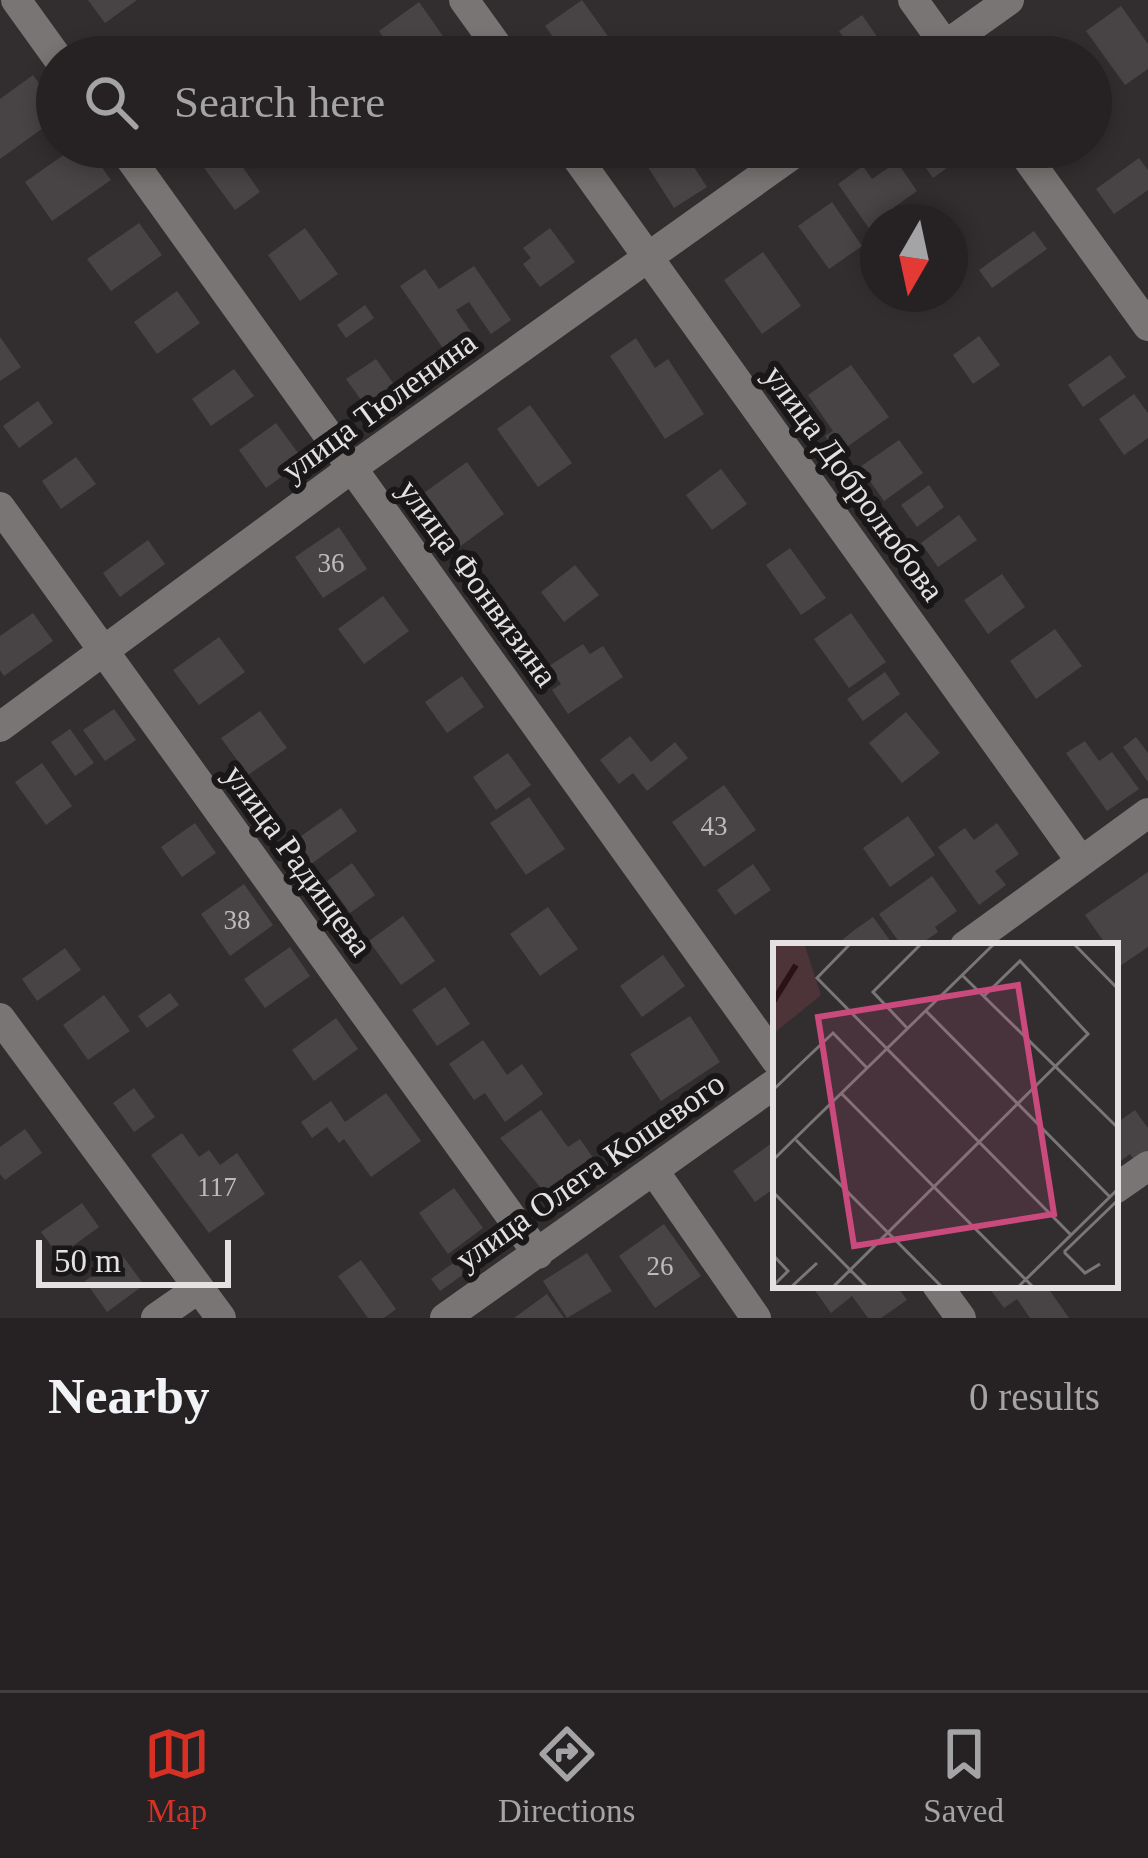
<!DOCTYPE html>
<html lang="en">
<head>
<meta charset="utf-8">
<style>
  :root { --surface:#262223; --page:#2e2a2b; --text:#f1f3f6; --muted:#a4a4a6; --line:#423f41; --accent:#d93025 }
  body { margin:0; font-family:"Times New Roman",serif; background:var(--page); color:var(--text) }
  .compass { position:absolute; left:860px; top:204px; width:108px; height:108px; border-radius:50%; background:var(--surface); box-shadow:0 6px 18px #0003; rotate:189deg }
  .scale { position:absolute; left:36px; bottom:30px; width:195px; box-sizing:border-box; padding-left:12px; border:6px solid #e4e1e2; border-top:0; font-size:33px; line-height:42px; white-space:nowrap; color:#e4e1e2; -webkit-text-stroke:9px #191717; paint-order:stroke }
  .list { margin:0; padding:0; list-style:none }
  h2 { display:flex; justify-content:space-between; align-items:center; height:156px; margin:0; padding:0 48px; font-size:51px }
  h2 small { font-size:39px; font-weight:400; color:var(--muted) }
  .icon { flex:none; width:66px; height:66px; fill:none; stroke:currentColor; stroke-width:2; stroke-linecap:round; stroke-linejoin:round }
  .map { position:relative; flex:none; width:1148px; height:1318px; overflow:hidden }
  .search { position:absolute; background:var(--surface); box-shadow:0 6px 18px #0003; left:36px; right:36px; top:36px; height:132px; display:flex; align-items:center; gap:30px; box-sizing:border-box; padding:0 42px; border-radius:66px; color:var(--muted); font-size:45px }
  .sheet { height:372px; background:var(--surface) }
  nav { display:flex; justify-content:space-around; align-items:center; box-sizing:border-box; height:168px; border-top:3px solid var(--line); background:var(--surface); font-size:33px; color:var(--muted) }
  nav a { display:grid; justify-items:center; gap:6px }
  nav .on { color:var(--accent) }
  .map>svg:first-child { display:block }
  .building { fill:#484445 }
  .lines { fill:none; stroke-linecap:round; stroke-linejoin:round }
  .minor { stroke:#7a7575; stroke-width:30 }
  .labels { text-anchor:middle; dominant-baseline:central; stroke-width:12; stroke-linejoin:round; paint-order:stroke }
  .number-label { font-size:27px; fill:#bdbabb }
  .street-label { font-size:33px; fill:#e4e1e2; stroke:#191717 }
  .inset-river { fill:none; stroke:#2b1218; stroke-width:6 }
  .inset-road { fill:none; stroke:#797677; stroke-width:3 }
  .view { fill:#ca4a7d; fill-opacity:0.15; stroke:#ca4a7d; stroke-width:6 }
  .inset-edge { fill:none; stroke:#e4e1e2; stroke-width:6 }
</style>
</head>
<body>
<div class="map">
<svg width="1148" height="1318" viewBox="0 0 1148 1318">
  <rect width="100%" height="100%" fill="#322e2f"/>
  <path class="building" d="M88 0H137L105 23Z
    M582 0 620 53 614 57H568L545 26Z
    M419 2 450 46 434 57H397L379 31Z
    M1121 6 1148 44V69L1125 85 1086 31Z
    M862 15 885 48 873 57H857L839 31Z
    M157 37 171 57H129Z
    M33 75 57 108V118L0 159V99Z
    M75 147H87L111 180 52 221 25 182Z
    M459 147H501L473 167Z
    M649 147H681L707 187 674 208 639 153Z
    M911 147H960L965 155 933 178Z
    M230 149 260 192 235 210 204 168Z
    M1139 158 1148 170V190L1114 214 1096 189Z
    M897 162 917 191 893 208 901 219 878 222 875 237 838 184 863 166 872 179Z
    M832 202 862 246 829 269 798 226Z
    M139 223 162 255 111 291 87 259Z
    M305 228 338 274 300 301 268 255Z
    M550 228 575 262 540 287 523 264 531 258 523 248Z
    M1034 231 1047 249 992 288 979 270Z
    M763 252 801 306 762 334 724 280Z
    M474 266 511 320 491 334 469 302 456 310 474 336 447 354 400 286 425 269 439 289Z
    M177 291 200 323 157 354 134 322Z
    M365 305 374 318 346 338 337 325Z
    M979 336 1000 365 973 384 953 355Z
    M0 337 21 367 0 381Z
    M636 338 655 368 668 359 704 414 665 439 610 356Z
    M1110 355 1126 377 1083 407 1068 385Z
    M376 359 403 397 374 418 346 379Z
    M851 365 889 417 837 454 825 436 833 431 808 395Z
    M234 369 254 396 211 426 192 399Z
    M1134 394 1148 413V438L1124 455 1099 419Z
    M38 401 53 423 19 448 3 426Z
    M530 405 572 463 538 487 497 429Z
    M276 423 304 461 266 488 239 450Z
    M899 440 923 473 884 501 860 467Z
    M76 457 96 484 61 509 42 481Z
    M467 462 504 514 458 548 421 495Z
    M721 469 747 504 712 530 686 495Z
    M929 485 944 507 917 527 901 505Z
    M959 515 977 540 938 567 921 543Z
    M339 527 367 569 323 598 295 557Z
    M148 540 165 564 120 597 103 573Z
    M790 548 826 598 801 615 766 565Z
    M575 565 599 595 564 622 541 592Z
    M1002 574 1025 607 988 634 964 600Z
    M383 596 409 631 364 664 338 629Z
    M33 613 53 641 4 676 0 670V636Z
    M851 613 886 662 849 688 814 639Z
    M1055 629 1082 666 1036 699 1010 661Z
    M219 637 245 672 199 705 173 670Z
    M583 644 590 654 603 646 623 677 568 714 552 690 561 684 549 666Z
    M885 672 900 694 863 721 847 699Z
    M462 676 484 707 447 733 425 702Z
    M114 709 136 740 105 761 83 730Z
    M260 711 287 748 248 775 221 738Z
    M906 712 940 753 902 783 869 743Z
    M70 729 94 763 75 776 51 742Z
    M630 736 651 762 675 742 688 758 647 791 633 773 619 784 600 760Z
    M1136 737 1148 753V782L1123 747Z
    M1085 741 1099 761 1112 752 1139 789 1107 811 1066 753Z
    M508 753 531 785 496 810 473 777Z
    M42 763 72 806 46 825 15 782Z
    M724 785 756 830 704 867 672 822Z
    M529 797 565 849 526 875 490 823Z
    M341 808 357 831 311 864 294 841Z
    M908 816 935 855 890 887 863 848Z
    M195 823 216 853 182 877 161 847Z
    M997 823 1019 854 995 871 1006 885 979 905 938 847 965 828 974 840Z
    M352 863 375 895 350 913 327 881Z
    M753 864 771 890 735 915 717 890Z
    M1148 872V947L1120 966 1115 958V946H1107L1085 915Z
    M932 876 957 911 935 927 938 932 918 946H902L879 914Z
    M244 884 273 925 230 956 201 914Z
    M548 907 578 949 540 976 510 934Z
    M403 916 435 961 401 985 369 941Z
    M873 917 894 946H835L853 931Z
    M290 947 310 976 265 1008 244 979Z
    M65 948 81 970 37 1001 22 979Z
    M663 955 685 986 642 1017 620 986Z
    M445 987 470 1024 437 1046 412 1010Z
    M170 993 179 1005 147 1028 138 1016Z
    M104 995 130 1031 88 1060 63 1025Z
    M690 1016 720 1062 661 1101 630 1054Z
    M336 1018 358 1049 314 1081 292 1050Z
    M483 1040 507 1075 522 1064 543 1094 505 1122 485 1093 474 1100 449 1064Z
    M134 1088 155 1117 134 1132 113 1103Z
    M386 1093 421 1141 371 1177 344 1139 339 1143 327 1127 312 1138 301 1122 331 1101 345 1122Z
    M541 1110 568 1147 580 1139 601 1169 553 1203 500 1138Z
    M1135 1110 1148 1128V1154L1136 1163 1130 1154 1115 1165V1124Z
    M25 1129 42 1153 5 1180 0 1174V1147Z
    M182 1133 199 1157 209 1150 220 1165 237 1153 265 1194 209 1233 151 1155Z
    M776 1140V1187L755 1202 733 1171Z
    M454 1188 483 1228 448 1254 419 1213Z
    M82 1203 99 1227 59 1256 41 1232Z
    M664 1224 701 1276 655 1308 619 1256Z
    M587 1253 612 1291 567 1318 543 1281Z
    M122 1255 144 1285 107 1312 85 1281Z
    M361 1260 396 1309 384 1318H368L338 1276Z
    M456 1261 464 1274 440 1291 431 1279Z
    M811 1285H896L907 1300 881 1318H868L852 1296 831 1313Z
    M987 1285H1024L1029 1291 1046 1285 1069 1318H1030L1017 1299 1004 1308Z
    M547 1294 564 1318H514Z"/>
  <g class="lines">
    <path class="minor" d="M16 0 57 57
      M464 0 505 57
      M913 0 954 57
      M929 57 1009 0
      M122 147 776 1060
      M569 147 1081 861
      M1019 147 1148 326
      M0 507 538 1254
      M0 727 352 468 803 147
      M965 946 1148 813
      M0 1018 221 1318
      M654 1171 756 1318
      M1115 1189 1148 1166
      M937 1285 961 1318
      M156 1318 199 1288
      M445 1318 776 1083"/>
  </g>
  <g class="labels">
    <g class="number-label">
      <text x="331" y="563">36</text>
      <text x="714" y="826">43</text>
      <text x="237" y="920">38</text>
      <text x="217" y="1187">117</text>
      <text x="660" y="1266">26</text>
    </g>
    <g class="street-label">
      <text transform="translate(379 406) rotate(-36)">улица Тюленина</text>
      <text transform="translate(854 483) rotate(54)">улица Добролюбова</text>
      <text transform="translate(478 583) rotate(54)">улица Фонвизина</text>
      <text transform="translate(298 860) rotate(54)">улица Радищева</text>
      <text transform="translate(590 1171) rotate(-35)">улица Олега Кошевого</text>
    </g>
  </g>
  <g transform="translate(773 943)">
    <rect width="345" height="345" fill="#322e2f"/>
    <path d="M0 0H31L48 52 0 91Z" fill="#4c3439"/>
    <path class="inset-river" d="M0 59 23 22"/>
    <path class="inset-road" d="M78 0 44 35 298 292M300 0 345 46M190 33 345 185M153 68 337 254M135 86 100 49 149 0M0 147 60 90 95 126M69 151 261 345M23 197 170 345M0 217 222 0M0 249 95 345M291 309 345 257M291 309 312 330 327 321M0 312 15 328 0 343M17 345 44 320M59 345 315 91 247 18 211 53M244 345 345 246"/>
    <path class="view" d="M245 42 281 271 81 303 45 74Z"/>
    <rect width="345" height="345" class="inset-edge"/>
  </g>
</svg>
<svg class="compass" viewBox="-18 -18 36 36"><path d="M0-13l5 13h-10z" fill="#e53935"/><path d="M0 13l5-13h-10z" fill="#a4a4a6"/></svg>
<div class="scale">50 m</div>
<div class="search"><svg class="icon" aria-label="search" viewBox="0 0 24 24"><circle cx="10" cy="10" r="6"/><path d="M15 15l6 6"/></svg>Search here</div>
</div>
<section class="sheet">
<h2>Nearby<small>0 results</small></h2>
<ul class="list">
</ul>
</section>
<nav>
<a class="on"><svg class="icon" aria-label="map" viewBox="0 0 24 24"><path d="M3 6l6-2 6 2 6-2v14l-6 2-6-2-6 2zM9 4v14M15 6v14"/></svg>Map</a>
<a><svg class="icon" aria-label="directions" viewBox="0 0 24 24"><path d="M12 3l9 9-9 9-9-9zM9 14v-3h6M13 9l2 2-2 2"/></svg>Directions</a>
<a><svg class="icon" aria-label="saved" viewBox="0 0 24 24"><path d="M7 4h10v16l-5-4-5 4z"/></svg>Saved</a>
</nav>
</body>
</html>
